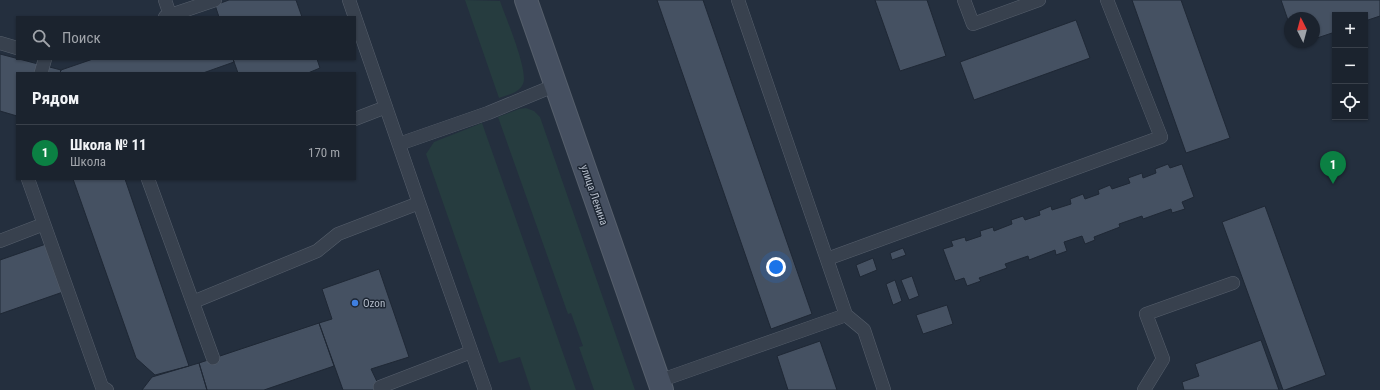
<!DOCTYPE html>
<html lang="ru">
<head>
<meta charset="utf-8">
<style>
  :root { --surface:#1b232e; --page:#282f3a; --text:#f1f3f6; --muted:#a0a4aa; --line:#39404a; --accent:#0b8043 }
  body { margin:0; font-family:"Roboto Condensed",sans-serif; background:var(--page); color:var(--text) }
  .controls { position:absolute; right:12px; top:12px; display:grid; overflow:hidden; border-radius:0px; box-shadow:0 1px 3px #0004 }
  .controls button { width:36px; height:36px; display:grid; place-items:center; padding:0; border:0; border-bottom:1px solid var(--line); background:var(--surface); color:var(--text); font:20px sans-serif }
  .compass { position:absolute; left:1284px; top:12px; width:36px; height:36px; border-radius:50%; background:var(--surface); box-shadow:0 1px 3px #0004; rotate:354deg }
  .you { position:absolute; left:776px; top:267px; width:14px; height:14px; margin:-10px; border:3px solid #fff; border-radius:50%; background:#1a73e8; box-shadow:0 0 0 6px #1a73e833 }
  .badge { display:grid; place-items:center; width:26px; height:26px; border-radius:50%; background:var(--accent); color:#fff; font-size:13px; font-weight:700 }
  .pin { position:absolute; translate:-50% -33px; filter:drop-shadow(0 1px 2px #0008) }
  .pin::after { content:''; position:absolute; top:21px; width:14px; height:12px; background:inherit; clip-path:polygon(0 0,100% 0,50% 100%) }
  .list { margin:0; padding:0; list-style:none }
  h2 { display:flex; justify-content:space-between; align-items:center; height:52px; margin:0; padding:0 16px; font-size:17px }
  h2 small { font-size:13px; font-weight:400; color:var(--muted) }
  .list li { display:grid; grid-template-columns:26px 1fr auto; gap:12px; align-items:center; box-sizing:border-box; height:56px; padding:0 16px; border-top:1px solid var(--line) }
  .list b { display:block; font-size:15px; white-space:nowrap }
  .list p { margin:0; font-size:13px; white-space:nowrap; color:var(--muted) }
  .list em { font-size:13px; font-style:normal; color:var(--muted) }
  .icon { flex:none; width:22px; height:22px; fill:none; stroke:currentColor; stroke-width:2; stroke-linecap:round; stroke-linejoin:round }
  .map { position:relative; flex:none; width:1380px; height:390px; overflow:hidden }
  .search { position:absolute; background:var(--surface); box-shadow:0 1px 3px #0004; left:16px; top:16px; width:340px; height:44px; display:flex; align-items:center; gap:10px; box-sizing:border-box; padding:0 14px; border-radius:0px; color:var(--muted); font-size:15px }
  .panel { position:absolute; background:var(--surface); box-shadow:0 1px 3px #0004; left:16px; top:72px; width:340px; height:108px; border-radius:0px }
  .map>svg:first-child { display:block }
  .green { fill:#263c3f }
  .building { fill:#455162; stroke:#1f2835 }
  .lines { fill:none; stroke-linecap:round; stroke-linejoin:round }
  .lane-casing { stroke:#565f6c; stroke-width:14 }
  .secondary-casing { stroke:#565f6c; stroke-width:24 }
  .lane { stroke:#38414e; stroke-width:13 }
  .secondary { stroke:#465061; stroke-width:22 }
  .shop-dot { fill:#3f7fe0; stroke:#1d2633; stroke-width:1.5 }
  .labels { text-anchor:middle; dominant-baseline:central; stroke-width:3; stroke-linejoin:round; paint-order:stroke }
  .street-label { font-size:11px; fill:#b4bcc9; stroke:#1d2633 }
  .poi-label { font-size:11px; fill:#b4bcc9; stroke:#1d2633; text-anchor:start }
</style>
</head>
<body>
<div class="map">
<svg width="1380" height="390" viewBox="0 0 1380 390">
  <rect width="100%" height="100%" fill="#242f3e"/>
  <path class="green" d="M465 0 500 1C505 16 529 71 523 84 519 93 507 95 499 98Z
    M526 108 534 111 540 117 635 390H594L579 347 583 346 571 313 568 314 498 117 519 109Z
    M482 123 576 390H531L520 357 499 363 426 154 434 142Z"/>
  <path class="building" d="M229 0H296L302 17H219L215 5Z
    M657 0H703L812 314 771 329Z
    M875 0H927L946 56 900 71Z
    M1132 0H1181L1230 138 1186 153Z
    M1281 0H1380V16L1365 21V15H1335V32L1314 39V18H1290V26Z
    M1076 20 1090 58 974 100 960 62Z
    M0 54 61 70 60 73H17V116L0 111Z
    M93 59H233L234 62 203 73H60L61 70Z
    M233 59H317L320 68 308 73H238Z
    M1168 164 1170 168 1182 164 1194 197 1182 202 1185 209 1172 213 1171 209 1143 219 1142 216 1119 224 1120 227 1094 237 1095 240 1085 244 1082 236 1064 242 1067 251 1056 255 1055 250 1029 260 1028 256 1005 264 1007 268 979 278 981 281 967 286 964 278 955 281 943 249 953 246 951 241 965 237 966 241 981 236 980 231 993 227 994 231 1012 224 1011 220 1023 216 1025 220 1040 215 1039 211 1051 206 1052 210 1071 204 1070 199 1083 194 1085 199 1099 194 1098 190 1110 185 1112 189 1130 183 1128 178 1142 173 1143 178 1156 173 1155 169Z
    M73 179H125L189 366 155 375 136 358Z
    M1265 206 1326 375 1285 390H1283L1222 222Z
    M46 244 63 292 0 314V260Z
    M903 248 906 255 892 260 890 253Z
    M873 258 877 270 860 277 856 265Z
    M379 269 409 357 371 369 381 390H343L319 323 332 319 322 289Z
    M912 276 919 296 909 300 901 280Z
    M895 280 902 301 893 305 886 284Z
    M947 305 953 324 923 334 916 315Z
    M319 323 334 366 264 390H207L199 363Z
    M1261 340 1279 390H1184L1182 382 1199 376 1195 364Z
    M820 341 837 390H788L777 356Z
    M199 363 207 390H142L152 377Z"/>
  <g class="lines">
    <g class="lane-casing">
      <path id="lane" d="M165 0 170 15
        M349 0 419 203 485 390
        M738 0 846 315
        M964 0 973 24 1039 0
        M165 17 215 0
        M0 43 17 48
        M41 73 45 59
        M355 119 386 107
        M399 144 488 113 556 85
        M28 179 102 387 107 390
        M148 179 213 358
        M0 241 44 224
        M827 259 1161 137 1107 0
        M193 302 317 251 338 234 419 203
        M659 381 846 315 864 330 884 390
        M380 387 471 352
        M1144 390 1163 359 1146 314 1233 283"/>
    </g>
    <g class="secondary-casing">
      <path id="secondary" d="M526 0 662 390"/>
    </g>
    <use href="#lane" class="lane"/>
    <use href="#secondary" class="secondary"/>
  </g>
  <circle class="shop-dot" cx="355" cy="303" r="4"/>
  <g class="labels">
    <g class="street-label">
      <text transform="translate(594 195) rotate(71)">улица Ленина</text>
    </g>
    <g class="poi-label">
      <text x="363" y="303">Ozon</text>
    </g>
  </g>
</svg>
<div class="controls">
<button>+</button>
<button>−</button>
<button><svg class="icon" aria-label="locate" viewBox="0 0 24 24"><circle cx="12" cy="12" r="6"/><path d="M12 2v4M12 18v4M2 12h4M18 12h4"/></svg></button>
</div>
<svg class="compass" viewBox="-18 -18 36 36"><path d="M0-13l5 13h-10z" fill="#e53935"/><path d="M0 13l5-13h-10z" fill="#a0a4aa"/></svg>
<div class="you"></div>
<div class="pin badge" style="left:1333px;top:184px">1</div>
<div class="search"><svg class="icon" aria-label="search" viewBox="0 0 24 24"><circle cx="10" cy="10" r="6"/><path d="M15 15l6 6"/></svg>Поиск</div>
<section class="panel">
<h2>Рядом<small></small></h2>
<ul class="list">
<li><span class="badge">1</span><div><b>Школа № 11</b><p>Школа</p></div><em>170 m</em></li>
</ul>
</section>
</div>
</body>
</html>
